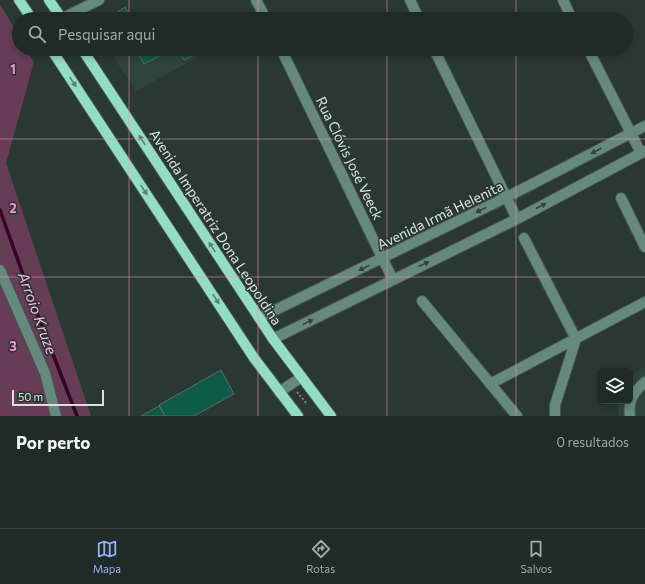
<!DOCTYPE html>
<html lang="pt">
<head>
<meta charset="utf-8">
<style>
  :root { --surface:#202a26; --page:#2d3632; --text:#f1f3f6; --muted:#a2a7a7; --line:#3d4643; --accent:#95b2f1 }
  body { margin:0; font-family:Commissioner,sans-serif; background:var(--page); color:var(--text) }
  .controls { position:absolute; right:12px; bottom:12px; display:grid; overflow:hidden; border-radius:6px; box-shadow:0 2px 6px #0003 }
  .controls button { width:36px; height:36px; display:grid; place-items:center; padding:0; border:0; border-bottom:1px solid var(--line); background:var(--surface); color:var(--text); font:20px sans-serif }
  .scale { position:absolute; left:12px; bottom:10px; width:92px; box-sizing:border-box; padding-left:4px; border:2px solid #d8e1dd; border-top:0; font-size:11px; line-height:14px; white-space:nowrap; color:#d8e1dd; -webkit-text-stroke:3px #2a3833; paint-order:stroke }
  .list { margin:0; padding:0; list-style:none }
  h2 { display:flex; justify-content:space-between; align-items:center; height:52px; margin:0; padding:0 16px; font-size:17px }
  h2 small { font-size:13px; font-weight:400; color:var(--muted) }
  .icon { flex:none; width:22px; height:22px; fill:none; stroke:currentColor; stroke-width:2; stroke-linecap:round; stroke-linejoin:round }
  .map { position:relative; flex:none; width:645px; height:416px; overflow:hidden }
  .search { position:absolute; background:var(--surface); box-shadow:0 2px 6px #0003; left:12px; right:12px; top:12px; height:44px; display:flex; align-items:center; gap:10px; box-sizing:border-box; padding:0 14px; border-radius:22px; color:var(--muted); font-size:15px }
  .sheet { height:112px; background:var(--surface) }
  nav { display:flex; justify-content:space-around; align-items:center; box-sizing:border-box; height:56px; border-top:1px solid var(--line); background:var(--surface); font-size:11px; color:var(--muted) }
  nav a { display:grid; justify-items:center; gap:2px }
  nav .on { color:var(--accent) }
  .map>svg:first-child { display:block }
  .built { fill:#2e433c }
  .green { fill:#663c56 }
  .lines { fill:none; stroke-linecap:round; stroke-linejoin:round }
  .stream { stroke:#39022a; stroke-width:3.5 }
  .building { fill:#0e5b48; stroke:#5a6964 }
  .minor-casing { stroke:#495652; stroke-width:12 }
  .major-casing { stroke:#495652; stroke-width:12 }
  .path { stroke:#7b8782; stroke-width:2; stroke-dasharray:2 2; stroke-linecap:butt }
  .minor { stroke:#66897d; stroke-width:10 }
  .major { stroke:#93ddc4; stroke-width:10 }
  .oneway { fill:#598274 }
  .oneway2 { fill:#33443e }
  .grid { fill:none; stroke:#f690d0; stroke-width:1; stroke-opacity:0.55 }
  .labels { text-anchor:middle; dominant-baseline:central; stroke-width:3; stroke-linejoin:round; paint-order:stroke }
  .street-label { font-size:14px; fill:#d8e1dd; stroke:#2a3833 }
  .water-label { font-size:15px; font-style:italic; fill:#fdb4e0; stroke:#2a3833 }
  .grid-label { font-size:13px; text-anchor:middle; font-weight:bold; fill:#f690d0; stroke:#2a3833; stroke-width:3; stroke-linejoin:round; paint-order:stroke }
</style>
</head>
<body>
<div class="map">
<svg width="645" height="416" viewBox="0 0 645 416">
  <rect width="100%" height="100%" fill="#2a3833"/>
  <path class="built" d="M108 49H148L150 52 156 49H196L200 56 136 91Z
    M645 367V416H619L617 401H630V376Z"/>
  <path class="green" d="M0 4 19 36V49H26L34 62 6 163 91 416H0Z"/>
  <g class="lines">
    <path class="stream" d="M0 210 35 308 77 416"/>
  </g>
  <path class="building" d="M125 7 132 19H119L116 13Z
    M135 49H148L150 53 156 49H163L165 53 144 64Z
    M178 49H196L198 53 184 60Z
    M221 370 234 394 194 416H165L159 405Z
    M159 406 165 416H141Z"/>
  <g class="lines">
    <g class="minor-casing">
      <path id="minor" d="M256 0 266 19
        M410 0 419 19
        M563 0 572 19
        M61 19 99 0
        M281 49 393 280
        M434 49 517 219
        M588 49 641 153
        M621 198 645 247
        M524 238 576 339 555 405V416
        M0 270 45 373 56 416
        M422 301 517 416
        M259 318 507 197 645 126
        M273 339 517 219 645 151
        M490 384 645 302
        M279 392 302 377
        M630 416C628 401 633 392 645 382"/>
    </g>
    <g class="major-casing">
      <path id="major" d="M19 0 32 19
        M49 0 62 19
        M51 49 254 358 298 416
        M82 49 273 339 331 416"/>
    </g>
    <path class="path" d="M297 392 306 403"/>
    <use href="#minor" class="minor"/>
    <use href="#major" class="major"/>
  </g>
  <defs><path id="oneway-solid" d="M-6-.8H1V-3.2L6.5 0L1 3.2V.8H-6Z"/></defs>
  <g class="oneway">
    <use href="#oneway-solid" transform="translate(73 82) rotate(57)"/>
    <use href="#oneway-solid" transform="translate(142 140) rotate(-123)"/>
    <use href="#oneway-solid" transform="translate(144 190) rotate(57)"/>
    <use href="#oneway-solid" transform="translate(212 247) rotate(-123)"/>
    <use href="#oneway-solid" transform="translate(216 299) rotate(57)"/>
  </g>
  <g class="oneway2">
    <use href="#oneway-solid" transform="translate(596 151) rotate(153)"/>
    <use href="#oneway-solid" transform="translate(541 206) rotate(-28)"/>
    <use href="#oneway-solid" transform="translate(481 210) rotate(154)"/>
    <use href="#oneway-solid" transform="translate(424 264) rotate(-26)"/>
    <use href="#oneway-solid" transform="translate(364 268) rotate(154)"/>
    <use href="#oneway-solid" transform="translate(308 322) rotate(-26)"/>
  </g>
  <path class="grid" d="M129 0V19M258 0V19M387 0V19M516 0V19M129 49V416M258 49V416M387 49V416M516 49V416M0 139H645M0 277H645"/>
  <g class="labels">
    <g class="street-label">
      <text transform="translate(350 158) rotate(64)">Rua Clóvis José Veeck</text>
      <text transform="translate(440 215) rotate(-26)">Avenida Irmã Helenita</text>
      <text transform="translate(216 227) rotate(57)">Avenida Imperatriz Dona Leopoldina</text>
    </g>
    <g class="water-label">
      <text transform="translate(38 313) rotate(70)">Arroio Kruze</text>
    </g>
  </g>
  <g class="grid-label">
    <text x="13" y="74">1</text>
    <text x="13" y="213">2</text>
    <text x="13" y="351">3</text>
  </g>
</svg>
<div class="controls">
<button><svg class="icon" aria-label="layers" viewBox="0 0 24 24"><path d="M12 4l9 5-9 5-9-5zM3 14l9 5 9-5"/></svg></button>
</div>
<div class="scale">50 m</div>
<div class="search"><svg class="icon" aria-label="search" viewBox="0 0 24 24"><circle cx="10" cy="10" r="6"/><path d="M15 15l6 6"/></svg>Pesquisar aqui</div>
</div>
<section class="sheet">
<h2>Por perto<small>0 resultados</small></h2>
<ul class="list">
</ul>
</section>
<nav>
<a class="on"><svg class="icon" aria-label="map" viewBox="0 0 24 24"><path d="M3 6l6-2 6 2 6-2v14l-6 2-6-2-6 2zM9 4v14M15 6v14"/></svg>Mapa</a>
<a><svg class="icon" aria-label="directions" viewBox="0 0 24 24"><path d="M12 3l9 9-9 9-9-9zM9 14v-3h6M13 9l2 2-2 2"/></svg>Rotas</a>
<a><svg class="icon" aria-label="saved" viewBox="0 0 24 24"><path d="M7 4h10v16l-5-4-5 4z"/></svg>Salvos</a>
</nav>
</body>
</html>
